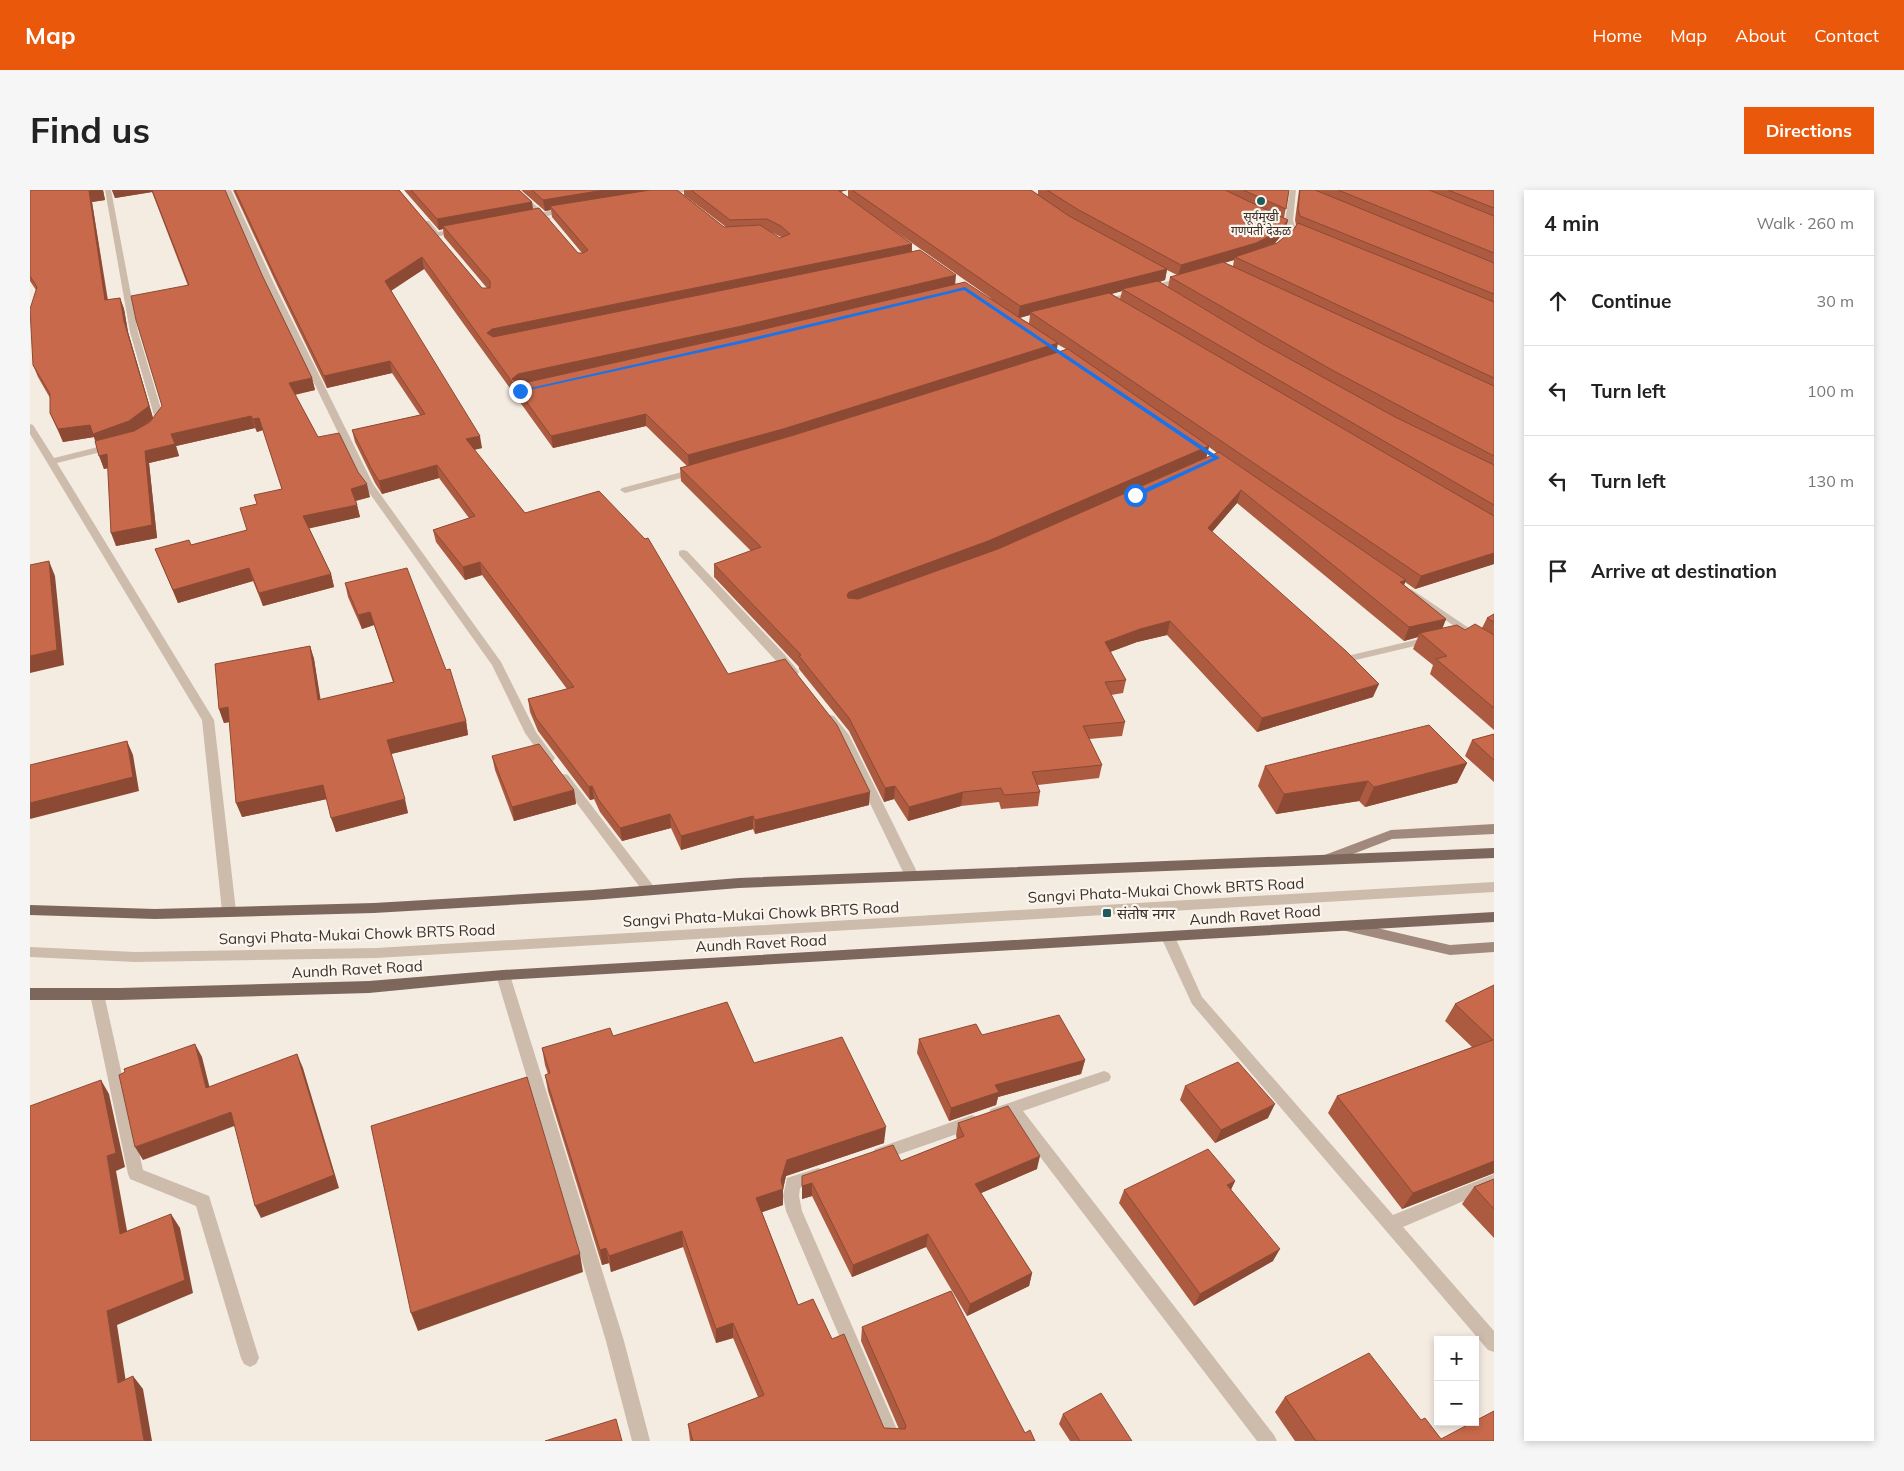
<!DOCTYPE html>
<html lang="en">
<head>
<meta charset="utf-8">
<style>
  :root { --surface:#fff; --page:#f6f6f6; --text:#222; --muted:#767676; --line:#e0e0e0; --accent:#ea580c }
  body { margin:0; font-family:Mulish,"Noto Sans Devanagari",sans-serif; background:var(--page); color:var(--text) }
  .controls { position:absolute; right:15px; bottom:15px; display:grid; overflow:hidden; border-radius:0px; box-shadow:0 2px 8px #0003 }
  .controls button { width:45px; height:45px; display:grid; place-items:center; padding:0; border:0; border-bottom:1px solid var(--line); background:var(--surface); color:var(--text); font:25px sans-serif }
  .stop { position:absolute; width:15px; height:15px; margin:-11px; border:4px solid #1a73e8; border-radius:50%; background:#fff }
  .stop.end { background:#1a73e8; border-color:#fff; box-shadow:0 1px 5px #0008 }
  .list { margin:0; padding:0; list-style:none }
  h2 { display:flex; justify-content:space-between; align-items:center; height:65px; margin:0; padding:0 20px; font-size:21px }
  h2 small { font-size:16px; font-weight:400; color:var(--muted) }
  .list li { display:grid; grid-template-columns:32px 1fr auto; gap:15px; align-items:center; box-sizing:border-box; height:90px; padding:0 20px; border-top:1px solid var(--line) }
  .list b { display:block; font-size:19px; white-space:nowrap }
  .list em { font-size:16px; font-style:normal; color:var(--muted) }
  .icon { flex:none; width:28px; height:28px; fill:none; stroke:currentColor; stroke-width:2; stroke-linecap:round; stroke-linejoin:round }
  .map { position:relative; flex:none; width:1464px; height:1251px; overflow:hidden; border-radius:0px }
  header { display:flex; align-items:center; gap:30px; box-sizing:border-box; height:70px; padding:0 25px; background:var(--accent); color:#fff }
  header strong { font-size:24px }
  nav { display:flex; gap:28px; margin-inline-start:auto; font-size:18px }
  .intro { display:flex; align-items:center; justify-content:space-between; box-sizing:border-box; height:120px; padding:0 30px }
  h1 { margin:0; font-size:35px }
  .button { padding:12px 22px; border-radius:0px; background:var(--accent); color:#fff; font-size:18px; font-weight:700 }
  main { display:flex; gap:30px; padding:0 30px }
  aside { flex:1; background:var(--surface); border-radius:0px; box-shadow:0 2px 8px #0003 }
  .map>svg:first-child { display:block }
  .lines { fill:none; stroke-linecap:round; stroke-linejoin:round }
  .lane { fill:#cdbbac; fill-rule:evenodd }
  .street { fill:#cdbbac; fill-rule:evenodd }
  .secondary { fill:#a18a7d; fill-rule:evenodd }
  .primary { fill:#7d675c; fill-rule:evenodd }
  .wall { fill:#ac5a40; fill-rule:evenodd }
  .shaded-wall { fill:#8c4a34 }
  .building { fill:#c8694b; stroke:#8c4a34 }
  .route { fill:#1a73e8 }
  .poi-dot { fill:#1f5a5e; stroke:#fbf5ee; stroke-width:2 }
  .labels { text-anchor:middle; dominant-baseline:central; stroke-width:4.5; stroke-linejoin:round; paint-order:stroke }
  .far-poi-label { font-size:12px; fill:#3b302b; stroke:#fbf5ee }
  .street-label { font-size:15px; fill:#3b302b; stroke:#fbf5ee }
  .poi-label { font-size:15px; fill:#3b302b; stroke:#fbf5ee; text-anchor:start }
</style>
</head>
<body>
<header>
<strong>Map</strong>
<nav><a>Home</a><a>Map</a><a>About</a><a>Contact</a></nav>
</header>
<div class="intro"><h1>Find us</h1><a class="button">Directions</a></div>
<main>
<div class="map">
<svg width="1464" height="1251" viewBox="0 0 1464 1251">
  <rect width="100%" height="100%" fill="#f4ebe1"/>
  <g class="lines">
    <path class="lane" d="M1464 692V702L346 768 105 772 0 767V757L105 762 346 758Z
      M67 798 72 800 74 804 113 980 179 1006 229 1168 226 1174 220 1177 214 1174 211 1168 166 1016 100 989 98 984 60 804 62 800Z"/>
    <path class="street" d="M75 0H81L108 142 134 229 127 238 124 239 120 236 125 229 100 142Z
      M195 0H201L245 96 343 294 471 472 506 542 525 568 523 571H515L495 543 462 475 333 294 237 96Z
      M481 0H488L513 22 538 18 542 20 517 26 521 29 517 31 510 27 495 29V25L506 23Z
      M647 0H664L634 6 631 4Z
      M1260 0H1266L1263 30 1266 39 1259 52 1249 58 1245 56 1253 49 1258 39 1255 30Z
      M393 31H399L408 42 430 38 434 40 406 47 393 35Z
      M1152 87 1159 89 1074 114 1067 112Z
      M0 234 3 235 24 268 84 253 89 256 87 258 27 273 184 530 206 721 204 725H194L192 721 172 530 0 244Z
      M667 278 670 279V283L595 303 590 300 592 298Z
      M653 360 657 361 755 465 769 482 767 485H759L649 365V361Z
      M1381 399 1464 455V463L1377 404 1376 402Z
      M1402 446 1407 449 1406 451 1317 472 1311 469 1317 466Z
      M800 525 804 526 819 545 889 686 887 689H877L875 686 808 547 794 529Z
      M534 584 538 585 625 698 627 701 625 704H615L530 591 528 588 530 585Z
      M1138 742 1143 743 1145 747 1172 807 1363 1025 1464 984V998L1373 1037 1464 1141V1162L1458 1160 1162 814 1131 747 1133 743Z
      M473 780 478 781 480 785 594 1151 620 1251H602L576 1151 466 785 468 781Z
      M1074 881 1079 883 1081 887 1079 891 993 921 1244 1245 1247 1251H1227L979 926 966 931 961 929 958 924 961 919Z
      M942 925 947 927 950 932 947 937 850 971 845 969 842 964 845 959Z
      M788 978 794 980 796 985 794 990 770 998 769 1006 772 1021 872 1251H854L756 1021 753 1006 757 988Z"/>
    <path class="secondary" d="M1464 634V644L1362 649 1297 674 1292 672 1291 669 1292 666 1361 640Z
      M1317 731 1420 755 1464 752V762L1420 765 1312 740 1310 736 1312 732Z"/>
    <path class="primary" d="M1464 658V668L709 698 563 710 344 723 125 729 0 725V715L125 719 344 713 563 700 709 688Z
      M1464 722V732L473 790 339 803 90 810H0V798H90L339 791 473 780Z"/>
  </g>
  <path class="wall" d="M0 0H73L75 10 62 12 78 110 90 108 94 119 98 142 123 228 132 216 158 96 122 2 85 8 82 0H195L232 85 282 188 285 200 265 205 288 247 340 307 326 311 330 327 279 338 301 384 304 397 233 416 223 391 148 413 125 359 161 355 217 340 227 314 252 299 233 240 227 242 225 238 146 256 149 266 119 273 127 348 86 356 78 278 74 279 64 247 33 252 20 223V208L8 187 3 175 6 100 0 91Z
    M203 0H369L452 98H457L414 47 413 39 409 40 374 0H489L502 12 503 19 548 63H552L522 27 521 20 515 21 491 0H647L694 37H696L654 5V0H1001L1008 5V0H1259L1254 28 1258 30 1255 41 1245 53H1247L1263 40 1266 35 1265 30 1269 0H1464V374L1385 399 1375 392 1374 395 1416 429 1412 438 1435 440 1452 438 1457 428 1464 424V540L1400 484 1403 475 1383 459 1388 447 1374 451 1207 313 1182 342 1343 507 1227 542 1137 445 1107 452 1080 462 1096 490 1093 503 1081 505 1095 532 1092 546 1059 549 1072 575 1069 588 1008 595 1010 602 1008 616 971 619 969 612 931 616 878 631 864 609 854 612 819 541 769 479V477L684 387V374L721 361 651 291 650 278 657 276 616 236 523 258 394 79 361 100 452 258 444 260 495 323 698 484 839 615 725 644 723 639 651 660 641 638 592 651 570 622 564 609 560 610 508 541 500 522 498 509 537 499 452 385 435 390 406 352 403 340 439 328 409 288 352 304 345 293 325 252 322 240 390 225 362 183 297 198 247 95ZM818 0V7L810 2ZM862 39 962 109 925 94 882 62V54ZM739 41 751 47H752L750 48ZM1204 70 1203 76 1194 73ZM1137 80 1147 85 1140 87 1138 97 1130 92 1135 90ZM1092 101 1090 109 1082 104ZM1000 125 999 133 990 128ZM1027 154 1036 159 1026 163ZM1179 257 1187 263 1176 268Z
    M315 393 436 531 438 545 361 564 378 623 306 642 297 609 212 627 200 532 194 533 189 519 280 456 284 469 290 510 363 492 344 435 332 439 318 407Z
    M1464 544V592L1435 566 1442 550Z
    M462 566 544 600 546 614 484 631 465 580Z
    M1437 573 1427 593 1335 617 1329 611 1246 624 1228 596 1235 576Z
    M1464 795V983L1372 1019 1298 923 1307 906 1442 857 1415 831 1425 814Z
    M952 845 1055 870 1051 884 968 907 966 915 919 931 887 863 889 849Z
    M583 846 724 873 854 953 756 986 753 998V1015L732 1022 768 1115 802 1149 854 1238 869 1239 831 1151 832 1137 995 1243 1005 1251H660L658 1234 728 1207 703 1148 686 1153 653 1057 581 1082 579 1073 572 1075 518 901 515 885 518 884 515 875 512 858Z
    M1155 896 1238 928 1185 953 1150 910Z
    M928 933 1007 979 951 1003 1002 1083 999 1096 937 1126 896 1057 822 1087 782 1006 772 1009V986L871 971 927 949 926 946Z
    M1464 989V1048L1432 1014 1444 997Z
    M1205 991 1201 999 1243 1071 1164 1116 1089 1013 1094 1000Z
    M1255 1207 1391 1230 1411 1249 1464 1251H1265L1245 1222Z
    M1033 1224 1102 1251H1040L1029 1234Z"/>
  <path class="shaded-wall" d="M67 0H73L75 10 62 12 79 122 75 110 59 1Z
    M82 0H121L122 2 85 8Z
    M574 0H638L520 16 521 20 515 21 513 10Z
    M809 0H818L809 2Z
    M502 12 503 23 413 36V39L409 40 407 29Z
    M1258 30 1255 41 1245 53 1205 67 1204 70 1148 86 1151 75Z
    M882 54 881 65 464 151 457 143 462 139Z
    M392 67 394 79 358 103 355 91Z
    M1137 79 1135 90 1095 101 1092 99V101L1003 124 1000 122V125L988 128 990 116Z
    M926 85 925 96 490 196 482 189 488 184Z
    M90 108 94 119 98 142 123 228 104 243 67 256 64 247 33 252 28 239Z
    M1028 153 1026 164 659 277 658 265Z
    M360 171 362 183 297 198 294 186Z
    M282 188 285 200 262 205 259 193Z
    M616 224V236L523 258 521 246Z
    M221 226 225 238 146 256 149 266 119 273 127 348 86 356 81 343 115 261 141 244Z
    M229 228 233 240 227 242 223 229Z
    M450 246 452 258 438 261 436 249Z
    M1179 256 1176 269 956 364 818 415 817 405 819 402Z
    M77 264 82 277 74 279 69 266Z
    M407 275 409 288 352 304 349 291Z
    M337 294 340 307 324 311 321 299Z
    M1211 300 1207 313 1174 351 1178 338Z
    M327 315 330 327 277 339 273 326Z
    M1464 363V374L1385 399 1391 386Z
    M19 371 25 386 34 475 0 483V466Z
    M450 372 452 385 435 390 433 377Z
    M219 378 223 391 148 413 143 400Z
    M301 384 304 397 233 416 229 403Z
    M1376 390 1371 403 1370 392Z
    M340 422 344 435 332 439 328 425Z
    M1416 429 1411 442 1390 443 1388 447 1374 451 1379 437Z
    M1140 431 1137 445 1107 452 1072 465 1075 452 1110 439Z
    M280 456 284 469 293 524 288 510Z
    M1349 494 1343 507 1227 542 1232 528Z
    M198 517 203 531 194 533 189 519Z
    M436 531 438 545 361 564 357 550Z
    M97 551 103 565 109 601 0 629V613Z
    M1437 573 1427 593 1335 617 1344 597Z
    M1338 591 1329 611 1246 624 1254 604Z
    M293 595 297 609 212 627 206 613Z
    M562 596 564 609 560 610 559 597Z
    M865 596 864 609 854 612 855 598Z
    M544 600 546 614 484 631 482 617Z
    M840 602 839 615 725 644V630Z
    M933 602 931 616 878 631 879 617Z
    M375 609 378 623 306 642 301 628Z
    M640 624 641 638 592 651 590 638Z
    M723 626V639L651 660V646Z
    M165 854 172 867 183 911 176 898Z
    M267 864 273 878 309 998 231 1028 225 1016Z
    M1055 870 1051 884 968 907 966 915 919 931 921 918 965 895Z
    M71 890 79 904 95 977 86 981 100 1057 90 1044 77 966Z
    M1245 914 1238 928 1185 953 1191 940Z
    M201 922 207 935 113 970 105 957Z
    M856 937 854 953 756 986 753 1000V1015L727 1024 726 1008 751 990 757 970Z
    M1010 966 1007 979 942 1007 945 994Z
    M1464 971V983L1372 1019 1383 1003Z
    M1205 991 1199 1004 1197 995Z
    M782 993V1006L772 1009V996Z
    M141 1024 150 1038 163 1103 87 1135 98 1205 88 1193 77 1121Z
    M652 1041 653 1057 581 1082 579 1066Z
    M898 1044 896 1057 822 1087 823 1075Z
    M576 1058 579 1073 572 1075 570 1060Z
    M1250 1059 1243 1071 1164 1116 1170 1104Z
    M550 1064 553 1082 388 1141 381 1123Z
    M1002 1083 999 1096 937 1126 940 1114Z
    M703 1133V1148L686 1153V1139Z
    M103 1186 113 1199 122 1251H114Z"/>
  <path class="building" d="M0 0H67L59 1 75 110 90 108 94 131 119 216 99 231 63 244 60 235 28 239 20 223V204L3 175 0 119 7 97 0 86Z
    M122 0H195L232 85 282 188 259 193 288 247 309 243 328 282 337 294 321 299 327 315 273 326 301 384 229 403 219 378 143 400 125 359 159 350 161 355 217 340 210 318 227 314 224 305 252 299 229 228 223 229 221 226 141 244 145 254 115 261 122 335 81 343 77 264 69 266 65 251 104 241 120 232 132 216 106 130 101 106 159 95Z
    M205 0H369L452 98H460V91L413 36 509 18 548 63H553L558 60 520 16 620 0H647L694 37 730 35 750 48 760 44 751 36 737 29 700 30 661 0H808L882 54 462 139 457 143 463 147 890 60 926 85 712 136 488 184 482 189 489 194 713 144 935 92 1028 153 753 239 658 265 616 224 521 246 392 67 355 91 450 246 436 249 495 323 569 301 615 349 618 348 698 484 755 469 807 535 840 602 725 630 723 626 651 646 640 624 590 638 568 609 562 596 559 597 506 528 498 509 544 497 450 372 433 377 403 340 445 326 407 275 349 291 342 280 322 240 395 224 360 171 294 186 244 84Z
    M381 0H489L502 12 407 29Z
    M502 0H574L513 10Z
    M822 0H1001L1039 26 1137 79 990 116Z
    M1017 0H1195L1258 30 1248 42 1226 53 1151 75 1047 19Z
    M1213 0H1259L1256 19Z
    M1270 0H1285L1464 73V104L1270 26 1268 19Z
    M1308 0H1399L1464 26V63Z
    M1418 0H1464V18Z
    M1268 33 1464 112V188L1205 67 1247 53 1263 40Z
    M1193 72 1464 196V266L1302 180 1140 87Z
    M1128 91 1231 153 1365 227 1464 275V315L1092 99Z
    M1079 103 1464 326V363L1391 386 1000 122Z
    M1038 159 1179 256 958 351 819 402 817 405 818 408 828 409 968 359 1189 262 1376 390 1370 392 1416 429 1379 437 1211 300 1178 338 1316 461 1349 494 1232 528 1140 431 1110 439 1075 452 1096 490 1075 492 1095 532 1053 536 1072 575 1002 582 1010 602 974 605 971 598 933 602 879 617 865 596 855 598 819 528 769 466 771 465 684 374 731 357 650 278 761 246Z
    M19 371 27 460 0 466V375Z
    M377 378 416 480 420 479 436 531 357 550 375 609 301 628 293 595 206 613 198 517 189 519 185 474 280 456 288 510 364 492 340 422 328 425 315 393Z
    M1464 424V432L1457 428Z
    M1445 434 1464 445V518L1406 469 1417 466 1390 443 1427 435 1435 440Z
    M1399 535 1437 573 1344 597 1338 591 1254 604 1235 576Z
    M1464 544V570L1442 550Z
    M97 551 103 587 0 613V575Z
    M509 554 544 600 482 617 462 566Z
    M1464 795V971L1383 1003 1307 906 1463 850 1425 814Z
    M697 812 724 873 812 847 856 937 757 970 751 990 753 999 726 1008 768 1115 783 1109 802 1149 814 1144 854 1238 875 1239 876 1236 832 1137 921 1101 995 1243 1000 1240 1005 1251H663L658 1234 734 1205 703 1133 686 1139 652 1041 579 1066 576 1058 570 1060 515 885 520 883 512 858 580 838 583 846Z
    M1029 825 1055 870 965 895 969 902 921 918 889 849 946 834 952 845Z
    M165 854 176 898 267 864 304 985 225 1016 201 922 105 957 89 885 95 882 94 879Z
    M1208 872 1245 914 1191 940 1155 896Z
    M497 887 550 1064 381 1123 341 936Z
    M71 890 86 963 77 966 90 1044 141 1024 155 1090 77 1121 88 1193 103 1186 114 1251H0V916Z
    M978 916 1010 966 945 994 1002 1083 940 1114 898 1044 823 1075 782 993 772 996V986L863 955 871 971 934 946 928 933Z
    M1178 959 1205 991 1197 995 1250 1059 1170 1104 1094 1000Z
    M1464 989V1019L1444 997Z
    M1339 1163 1391 1230 1395 1228 1411 1249 1443 1232H1445V1231L1464 1221V1251H1286L1255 1207Z
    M1071 1203 1102 1251H1050L1033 1224Z
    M586 1229 592 1251H515Z"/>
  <path class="route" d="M935 97 1190 268 1107 307H1103V304L1183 268 934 100 713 153 490 202 487 201 713 150Z"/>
  <g class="poi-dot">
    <circle cx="1231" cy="11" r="5"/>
    <rect x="1072" y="718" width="10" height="10" rx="2.5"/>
  </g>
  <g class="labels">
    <g class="far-poi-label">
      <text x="1231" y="26">सूर्यमुखी<tspan x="1231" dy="14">गणपती देऊळ</tspan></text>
    </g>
    <g class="street-label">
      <text transform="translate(1136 700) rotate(-3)">Sangvi Phata-Mukai Chowk BRTS Road</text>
      <text transform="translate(731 724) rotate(-3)">Sangvi Phata-Mukai Chowk BRTS Road</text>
      <text transform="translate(1225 725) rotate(-4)">Aundh Ravet Road</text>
      <text transform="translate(327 744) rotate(-2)">Sangvi Phata-Mukai Chowk BRTS Road</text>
      <text transform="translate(731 753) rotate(-3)">Aundh Ravet Road</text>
      <text transform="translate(327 779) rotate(-3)">Aundh Ravet Road</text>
    </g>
    <g class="poi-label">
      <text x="1087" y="723">संतोष नगर</text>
    </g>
  </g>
</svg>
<div class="controls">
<button>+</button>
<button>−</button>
</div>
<div class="stop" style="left:1105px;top:305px"></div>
<div class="stop end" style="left:490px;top:201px"></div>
</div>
<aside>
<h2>4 min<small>Walk · 260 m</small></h2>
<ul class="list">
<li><svg class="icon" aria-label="ahead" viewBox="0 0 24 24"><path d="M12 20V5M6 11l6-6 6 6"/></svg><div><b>Continue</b></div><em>30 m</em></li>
<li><svg class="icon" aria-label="left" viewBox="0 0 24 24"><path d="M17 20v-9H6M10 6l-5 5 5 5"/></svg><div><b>Turn left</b></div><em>100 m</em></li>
<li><svg class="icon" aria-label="left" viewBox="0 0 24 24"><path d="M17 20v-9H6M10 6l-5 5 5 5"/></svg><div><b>Turn left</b></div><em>130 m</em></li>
<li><svg class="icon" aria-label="arrive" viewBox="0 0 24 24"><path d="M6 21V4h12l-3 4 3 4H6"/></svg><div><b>Arrive at destination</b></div></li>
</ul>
</aside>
</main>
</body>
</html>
